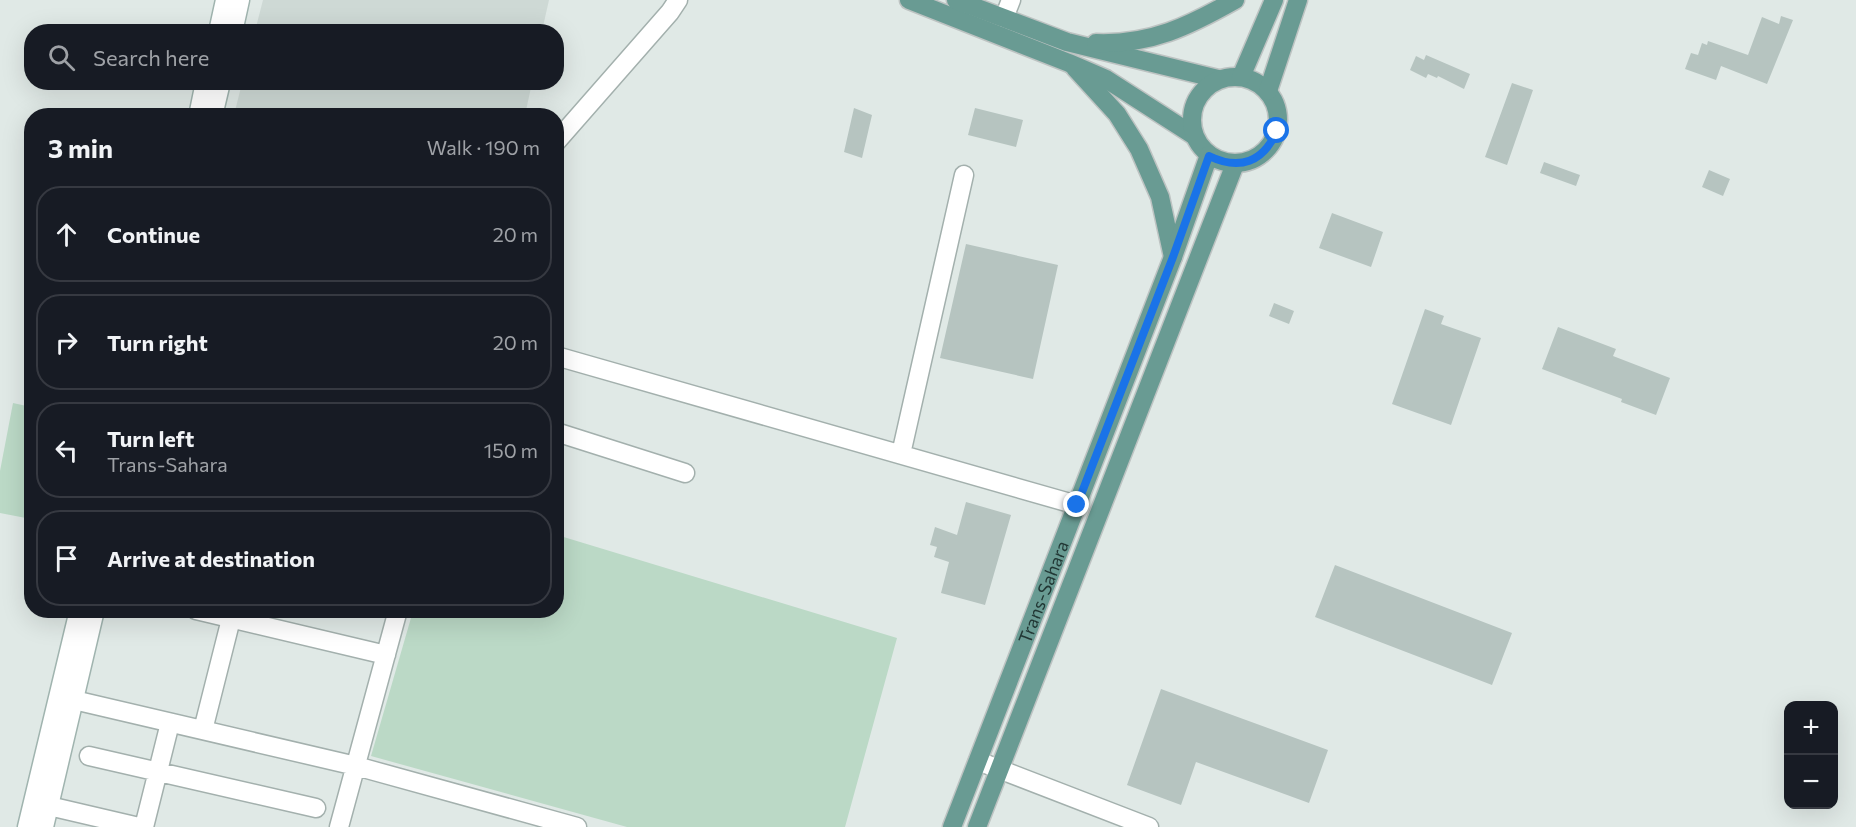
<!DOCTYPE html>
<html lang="en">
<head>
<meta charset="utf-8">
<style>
  :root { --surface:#171b24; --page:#20242c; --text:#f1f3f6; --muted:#9ea1a6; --line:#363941 }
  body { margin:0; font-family:Commissioner,sans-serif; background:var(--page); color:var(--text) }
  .controls { position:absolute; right:18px; bottom:18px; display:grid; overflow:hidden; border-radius:12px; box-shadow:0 6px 24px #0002 }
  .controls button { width:54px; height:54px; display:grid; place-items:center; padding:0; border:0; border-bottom:2px solid var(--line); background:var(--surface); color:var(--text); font:30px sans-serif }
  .stop { position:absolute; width:18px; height:18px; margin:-14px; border:4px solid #1a73e8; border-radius:50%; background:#fff }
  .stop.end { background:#1a73e8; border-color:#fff; box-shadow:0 2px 6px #0008 }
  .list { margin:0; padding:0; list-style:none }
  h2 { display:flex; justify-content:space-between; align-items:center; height:78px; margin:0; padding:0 24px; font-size:26px }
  h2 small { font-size:20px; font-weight:400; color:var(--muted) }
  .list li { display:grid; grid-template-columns:39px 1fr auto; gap:18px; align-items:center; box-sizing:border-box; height:96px; margin:0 12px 12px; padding:0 12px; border:2px solid var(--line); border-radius:24px }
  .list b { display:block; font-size:22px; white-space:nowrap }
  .list p { margin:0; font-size:20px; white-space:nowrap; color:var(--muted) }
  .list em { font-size:20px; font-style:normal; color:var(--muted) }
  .icon { flex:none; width:33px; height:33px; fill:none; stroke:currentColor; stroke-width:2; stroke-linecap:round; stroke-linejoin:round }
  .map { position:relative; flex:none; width:1856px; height:827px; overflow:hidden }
  .search { position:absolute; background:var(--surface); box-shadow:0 6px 24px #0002; left:24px; top:24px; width:540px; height:66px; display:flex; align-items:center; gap:15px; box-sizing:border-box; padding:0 21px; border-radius:24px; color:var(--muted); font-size:22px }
  .panel { position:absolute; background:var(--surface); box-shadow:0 6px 24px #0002; left:24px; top:108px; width:540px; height:510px; border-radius:24px }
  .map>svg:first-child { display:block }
  .built { fill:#ced9d5 }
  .green { fill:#bbd9c6 }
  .building { fill:#b6c4c0 }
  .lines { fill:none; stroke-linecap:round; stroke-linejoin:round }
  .street-casing { stroke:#a3b0ad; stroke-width:21 }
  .secondary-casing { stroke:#a0b4af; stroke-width:21 }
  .primary-casing { stroke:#bdc3c2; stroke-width:21 }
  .street { stroke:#fff; stroke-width:18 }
  .secondary { stroke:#fff; stroke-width:18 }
  .primary { stroke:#699b93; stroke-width:18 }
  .route { stroke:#1a73e8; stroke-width:8 }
  .labels { text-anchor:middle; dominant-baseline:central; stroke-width:6; stroke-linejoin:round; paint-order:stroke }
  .street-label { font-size:18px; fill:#223835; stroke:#f0f6f4 }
</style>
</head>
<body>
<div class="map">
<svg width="1856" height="827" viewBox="0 0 1856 827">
  <rect width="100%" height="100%" fill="#e0e9e6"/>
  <path class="built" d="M263 0H549L542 31H255Z
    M242 83V82L532 83 525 115H234Z"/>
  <path class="green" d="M13 403 31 407V519L0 513V471Z
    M557 535 897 638 845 827H627L371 756 413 611 556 610Z"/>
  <path class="building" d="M1781 16 1793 20 1767 84 1721 66 1716 80 1685 69 1691 53 1698 55 1702 43 1707 45 1708 41 1748 55 1762 17 1779 24Z
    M1426 55 1470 74 1464 89 1438 76 1437 78 1428 74 1426 78 1410 70 1416 56 1424 60Z
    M1512 83 1533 90 1507 165 1485 157Z
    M854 108 872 115 862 158 844 152Z
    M975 108 1023 120 1016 147 968 135Z
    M1544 162 1580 175 1576 186 1540 173Z
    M1709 170 1730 179 1723 196 1702 187Z
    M1332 213 1383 232 1371 267 1319 248Z
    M966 244 1058 265 1033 379 940 358Z
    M1274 303 1294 311 1289 324 1269 316Z
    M1425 309 1444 316 1441 324 1481 338 1451 425 1392 404Z
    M1558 327 1616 349 1613 356 1670 378 1656 415 1621 402 1622 399 1542 369Z
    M966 502 1011 515 985 605 941 593 949 562 934 557 937 547 930 545 935 527 957 535Z
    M1335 565 1512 633 1492 685 1315 617Z
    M1161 689 1328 750 1309 803 1196 762 1181 805 1127 785Z"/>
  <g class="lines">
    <g class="street-casing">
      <path id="street" d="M1004 18 1011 0
        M556 142 670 12 678 0
        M556 356 1077 505
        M556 432 685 473
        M901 454 964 175
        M196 610 386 655
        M61 697 356 766 577 827
        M203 730 231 619
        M89 756 316 808
        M978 761 1149 827
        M49 806 139 827
        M144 827 170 723
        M339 827 398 610"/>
    </g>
    <g class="secondary-casing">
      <path id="secondary" d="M218 32 225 0
        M233 32 240 0
        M198 116 205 82
        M213 116 221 82
        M27 827 79 610
        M44 827 95 610"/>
    </g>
    <g class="primary-casing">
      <g id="primary">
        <path d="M909 0 1069 63 1106 79 1193 135"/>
        <path d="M956 0 1067 42 1218 79"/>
        <path d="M1096 43C1151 45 1189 26 1235 0"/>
        <path d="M1075 68 1117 114 1139 149 1160 197 1173 257"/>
        <circle cx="1235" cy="120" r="43"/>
        <path d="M1241 77 1274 0"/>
        <path d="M1268 91 1298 0"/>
        <path id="s1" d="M952 827 1173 257 1209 155"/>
        <path d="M977 827 1235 164"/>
      </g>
    </g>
    <use href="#street" class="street"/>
    <use href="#secondary" class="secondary"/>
    <use href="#primary" class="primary"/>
  </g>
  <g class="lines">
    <path class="route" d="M1077 505 1173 257 1209 156C1240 171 1263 162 1277 131"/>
  </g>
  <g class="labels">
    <g class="street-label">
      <text stroke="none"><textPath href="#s1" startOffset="252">Trans-Sahara</textPath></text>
    </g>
  </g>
</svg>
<div class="controls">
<button>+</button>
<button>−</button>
</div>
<div class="stop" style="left:1277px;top:131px"></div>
<div class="stop end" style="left:1077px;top:505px"></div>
<div class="search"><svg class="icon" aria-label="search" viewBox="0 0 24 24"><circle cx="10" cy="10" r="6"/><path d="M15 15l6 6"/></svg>Search here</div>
<section class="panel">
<h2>3 min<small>Walk · 190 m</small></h2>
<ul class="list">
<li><svg class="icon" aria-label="ahead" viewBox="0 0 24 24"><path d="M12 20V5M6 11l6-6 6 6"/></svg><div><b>Continue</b></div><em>20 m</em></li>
<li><svg class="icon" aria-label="right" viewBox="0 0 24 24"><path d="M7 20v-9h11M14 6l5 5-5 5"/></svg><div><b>Turn right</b></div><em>20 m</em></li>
<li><svg class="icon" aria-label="left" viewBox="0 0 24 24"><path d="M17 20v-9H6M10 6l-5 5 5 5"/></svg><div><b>Turn left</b><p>Trans-Sahara</p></div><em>150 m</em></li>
<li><svg class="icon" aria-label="arrive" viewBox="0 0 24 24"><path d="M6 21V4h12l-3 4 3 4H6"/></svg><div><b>Arrive at destination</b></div></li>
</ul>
</section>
</div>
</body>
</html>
